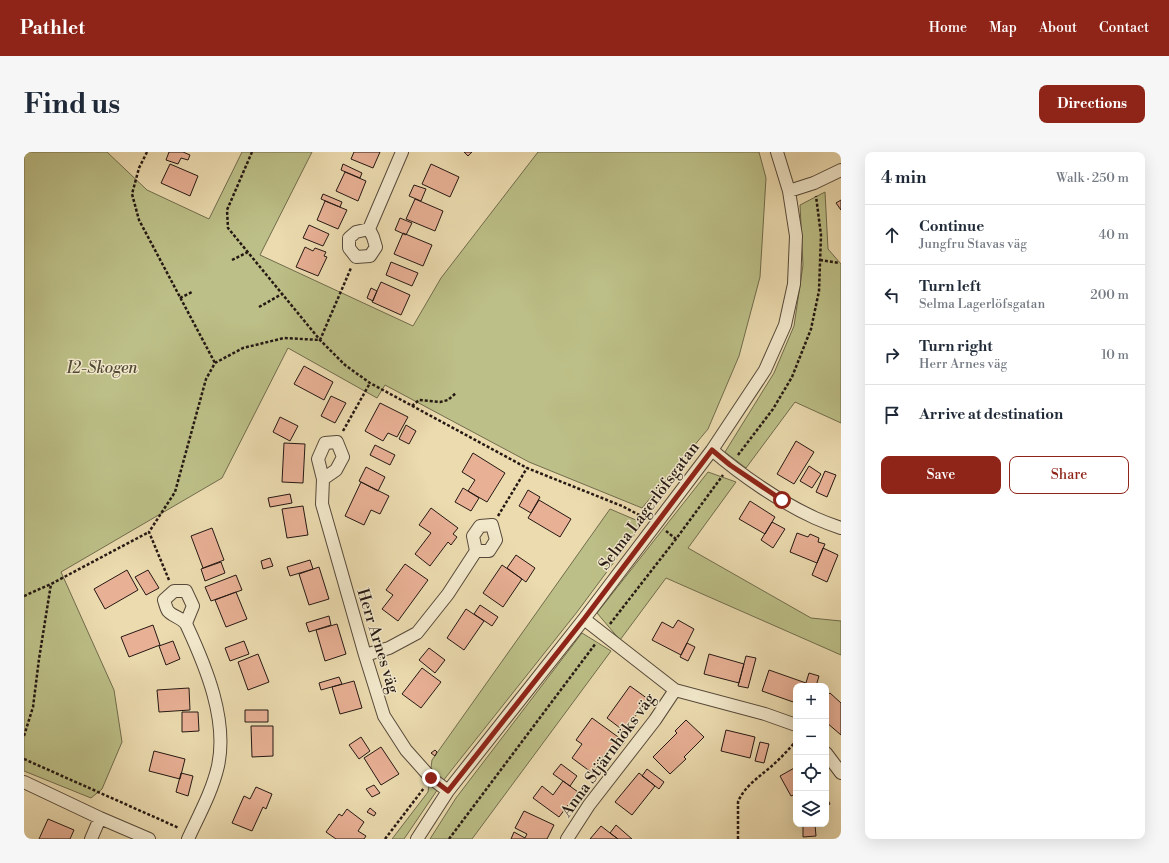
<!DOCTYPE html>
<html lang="en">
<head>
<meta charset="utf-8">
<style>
  :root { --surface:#fff; --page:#f6f6f7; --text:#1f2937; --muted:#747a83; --line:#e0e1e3; --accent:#8f2418 }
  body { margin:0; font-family:"Libre Bodoni",serif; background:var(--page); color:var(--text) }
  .controls { position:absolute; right:12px; bottom:12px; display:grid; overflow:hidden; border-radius:8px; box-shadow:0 4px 16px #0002 }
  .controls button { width:36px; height:36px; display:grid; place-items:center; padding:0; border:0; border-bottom:1px solid var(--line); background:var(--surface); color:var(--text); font:20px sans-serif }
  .stop { position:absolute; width:12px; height:12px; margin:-9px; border:3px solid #8f2418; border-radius:50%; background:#fff }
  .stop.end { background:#8f2418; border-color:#fff; box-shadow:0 1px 4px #0008 }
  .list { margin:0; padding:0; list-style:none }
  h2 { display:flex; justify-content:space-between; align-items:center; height:52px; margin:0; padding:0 16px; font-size:17px }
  h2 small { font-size:13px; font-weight:400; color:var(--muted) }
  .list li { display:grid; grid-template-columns:26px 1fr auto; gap:12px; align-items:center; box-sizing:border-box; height:60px; padding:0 16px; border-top:1px solid var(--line) }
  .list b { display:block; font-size:15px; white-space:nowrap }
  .list p { margin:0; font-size:13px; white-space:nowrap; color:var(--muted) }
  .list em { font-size:13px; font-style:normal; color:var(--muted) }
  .actions { display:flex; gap:8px; padding:12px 16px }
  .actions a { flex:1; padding:9px 0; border:1px solid var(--accent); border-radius:8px; text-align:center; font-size:14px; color:var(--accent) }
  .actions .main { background:var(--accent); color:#fff }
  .icon { flex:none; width:22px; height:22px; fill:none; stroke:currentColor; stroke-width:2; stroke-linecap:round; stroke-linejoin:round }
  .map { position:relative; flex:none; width:817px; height:687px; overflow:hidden; border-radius:8px }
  header { display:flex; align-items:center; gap:24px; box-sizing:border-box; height:56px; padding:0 20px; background:var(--accent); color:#fff }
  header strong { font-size:19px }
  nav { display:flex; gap:22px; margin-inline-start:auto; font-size:14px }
  .intro { display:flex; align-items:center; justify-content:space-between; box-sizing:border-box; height:96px; padding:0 24px }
  h1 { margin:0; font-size:28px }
  .button { padding:10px 18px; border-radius:8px; background:var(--accent); color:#fff; font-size:14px; font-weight:700 }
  main { display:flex; gap:24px; padding:0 24px }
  aside { flex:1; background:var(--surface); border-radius:8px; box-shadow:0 4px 16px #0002 }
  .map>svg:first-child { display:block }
  .green { fill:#bcbf87; stroke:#706c4d }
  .building { fill:#e8b095; stroke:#251813 }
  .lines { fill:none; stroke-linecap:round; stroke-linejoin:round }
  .street-casing { stroke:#56493a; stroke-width:14 }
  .path { stroke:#251813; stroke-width:2.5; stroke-dasharray:3 2; stroke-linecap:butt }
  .street { stroke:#f2e8cb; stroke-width:12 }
  .route { stroke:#8f2418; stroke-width:5 }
  .labels { text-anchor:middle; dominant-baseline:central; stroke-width:3; stroke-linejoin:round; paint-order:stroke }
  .park-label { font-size:16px; font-style:italic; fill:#524a36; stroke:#f2e8cb }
  .street-label { font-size:16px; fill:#251813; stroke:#f2e8cb }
</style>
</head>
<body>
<header>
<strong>Pathlet</strong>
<nav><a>Home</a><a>Map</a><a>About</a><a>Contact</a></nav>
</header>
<div class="intro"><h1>Find us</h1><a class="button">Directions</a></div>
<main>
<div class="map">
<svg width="817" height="687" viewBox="0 0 817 687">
  <rect width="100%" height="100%" fill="#ebdbaf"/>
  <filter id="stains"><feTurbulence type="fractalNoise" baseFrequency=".005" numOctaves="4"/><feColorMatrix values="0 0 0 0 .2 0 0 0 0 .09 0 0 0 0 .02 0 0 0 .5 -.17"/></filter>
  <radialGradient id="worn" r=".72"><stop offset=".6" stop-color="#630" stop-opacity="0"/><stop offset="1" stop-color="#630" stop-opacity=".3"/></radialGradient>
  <path class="green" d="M0 0H83L123 38 185 67 218 0H288L236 103 389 174 417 126 514 0H735L742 26 736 125 715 204 684 277 618 356 505 310 361 233 353 246 264 196 198 326 37 420 90 538 98 590 78 637 67 646 0 619Z
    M801 40 804 97 817 112V271L771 250 722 316 701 300 750 221 770 174 779 113 776 53Z
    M684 320 712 330 664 396 787 466 817 469V503L642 426 596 488 573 461Z
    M586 357 619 371 553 460 422 625 380 687H368L404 640 408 608Z
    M558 481 587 499 448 687H406L432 646Z"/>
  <path class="building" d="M145 0H159L166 3 164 8 157 6 154 12 142 8Z
    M330 0H356L349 16 327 7Z
    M440 0H448L444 4Z
    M146 12 174 24 166 44 137 31Z
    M319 12 338 21 336 26 317 18Z
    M407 12 435 25 426 45 398 32Z
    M321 20 342 29 334 49 312 39Z
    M390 33 402 37 397 49 385 44Z
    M299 42 318 50 316 55 297 47Z
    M391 47 419 59 411 79 382 67Z
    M817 48V58L812 51Z
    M301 49 323 58 314 77 293 68Z
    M376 66 388 71 382 83 371 78Z
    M285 73 305 82 299 94 279 86Z
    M379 81 408 93 399 114 370 102Z
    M281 95 289 99 291 96 302 100 300 104 303 105 294 124 272 115Z
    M367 110 394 121 388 134 362 123Z
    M357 130 386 143 377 163 348 150Z
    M347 136 353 139 349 149 343 146Z
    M280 214 309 230 300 248 270 232Z
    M307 244 322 251 311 271 297 264Z
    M356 251 384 265 373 285 364 281 359 289 341 279Z
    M256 265 274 274 266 289 249 280Z
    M382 273 392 279 385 292 375 287Z
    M772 289 790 300 770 332 753 322Z
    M260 291 281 292 279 331 258 330Z
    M351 293 371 303 366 313 346 303Z
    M449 301 481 321 463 350 444 339 451 328 438 320Z
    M785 314 797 322 788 336 776 329Z
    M342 315 361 325 354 339 335 329Z
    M801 319 812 323 803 345 792 340Z
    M337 330 365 344 356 362 347 358 340 373 321 364Z
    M439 336 455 346 447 359 431 350Z
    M504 338 516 345 507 361 495 354Z
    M266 342 268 351 246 355 244 346Z
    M515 348 547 367 536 385 504 366Z
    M726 349 751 365 741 382 715 367Z
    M279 354 284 383 263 386 258 357Z
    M407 356 434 376 429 382 433 385 427 393 424 390 406 414 391 402 407 381 395 373Z
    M748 370 761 377 749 396 737 388Z
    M188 376 200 408 179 416 167 384Z
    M773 381 784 385 786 382 795 386 794 390 801 392 793 411 766 400Z
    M799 396 814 403 803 430 788 423Z
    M492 403 511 416 502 430 483 416Z
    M246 406 249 414 239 417 237 409Z
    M286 408 289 417 266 424 263 415Z
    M197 410 201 421 181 429 177 417Z
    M381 412 404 428 374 469 358 457 369 443 362 438Z
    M478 413 498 427 479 455 459 441Z
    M295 415 305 447 285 453 275 422Z
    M103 418 114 438 81 457 70 437Z
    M124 418 135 436 122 443 111 425Z
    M212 423 218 438 187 449 181 435Z
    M212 440 223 467 202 475 191 448Z
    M456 453 474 465 468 474 450 462Z
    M442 457 460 469 440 498 423 486Z
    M305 464 307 473 285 480 282 471Z
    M654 468 670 477 657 503 628 488 638 470 649 476Z
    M313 472 322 502 301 509 292 478Z
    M129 473 136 493 105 505 97 485Z
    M149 489 156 507 142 513 135 494Z
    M220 489 225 502 206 509 201 496Z
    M663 491 671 495 664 509 656 505Z
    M405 496 421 508 411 521 395 508Z
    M234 502 245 530 224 538 214 510Z
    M685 502 720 512 715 531 680 522Z
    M722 504 732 506 724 536 714 534Z
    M398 516 417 530 397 556 378 542Z
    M745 518 782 531 781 534H772V551L738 539Z
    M785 521 795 524 792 534H781Z
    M315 525 318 532 297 538 295 531Z
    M330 529 338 556 316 562 308 535Z
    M606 534 624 547 600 579 583 566Z
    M165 536 166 558 135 560 133 538Z
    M806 541 817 551V583L802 570V545Z
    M221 558H244V570H221Z
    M158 560H174L175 579 158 580Z
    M568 566 601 590 591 603 584 598 567 620 548 606 558 592 552 588Z
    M662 568 680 585 660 605 662 607 646 622 629 605 653 581 651 579Z
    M227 574H249V604L228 605Z
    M702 578 731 585 726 606 697 599Z
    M337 585 346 599 335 607 325 593Z
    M736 590 745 592 740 611 731 609Z
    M357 595 375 622 357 633 340 606Z
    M411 598 413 600 411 604 407 601Z
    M130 599 161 607 156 627 125 619Z
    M537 612 553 624 546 634 529 622Z
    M772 615V642L767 644 756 624Z
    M623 617 640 630 635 637 618 624Z
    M157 621 169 624 164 644 152 640Z
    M615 621 631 634 608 663 591 650Z
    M539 629 554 640 535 665 509 646 518 634 529 643Z
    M350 633 356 641 348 645 342 637Z
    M232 635 248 642 242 657 239 655 228 679 208 671 220 644 226 647Z
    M802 644 806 652 802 655Z
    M346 656 352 661 350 664 343 660Z
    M323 657 340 670 334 679 342 684 340 687H312L302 680 315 662 318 664Z
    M500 659 530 673 523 687H487L490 680 501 686 503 682 491 676Z
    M24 667 50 678 46 687H15Z
    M592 673 608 687H594L586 681Z
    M791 673 792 684 779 685V674Z
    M577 674 586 681 594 687H566Z"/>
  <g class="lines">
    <g class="street-casing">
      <path id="street" d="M765 39 790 31 817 18
        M345 77 349 85 352 95 346 104 332 105 325 96V86L332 80Z
        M345 77 378 0
        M688 298C717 323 756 350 791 366 800 370 808 373 817 376
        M299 327 312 318 319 305 313 290 301 291 294 307 299 327 298 352 341 503 360 564 382 598 407 626 424 639
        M560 467 651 538 741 562 772 573
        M162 471 169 454 162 439H150L140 448C141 451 142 456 144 459 149 465 160 466 163 474 182 515 204 568 194 614 188 640 175 663 164 687
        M341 503 365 496 393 481 424 442 452 399 449 384 456 374 468 373 472 388 465 399H452
        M802 601 817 621
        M0 630 76 666 125 687
        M67 687 76 666
        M393 687 424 639 560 467 688 298 741 218 761 173 770 132 772 84 765 39 753 0
        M543 687 565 653 631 568 651 538"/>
    </g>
    <path class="path" d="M123 0 115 16 108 42 115 68 191 211
      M228 0 203 58 204 76 296 188 321 213 346 231 503 316 598 354 621 366
      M208 108 224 100
      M796 108 815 111
      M156 146 168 140
      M235 155 258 142
      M388 254 395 248 416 250 424 248 432 241
      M319 279 346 231
      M714 303 749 257 768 225 787 177 795 139 797 83 792 44
      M474 364 503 316
      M642 379 652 387
      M145 428 125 380 151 340 182 227 191 211 219 196 260 186 296 188 327 116
      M0 444 27 432 125 380
      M586 472 652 387 699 323
      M0 584 9 555 15 507 27 432
      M0 607 155 676
      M361 687 400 636
      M425 687 572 491
      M714 687V650C720 634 738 623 750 612 758 605 765 597 772 589"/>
    <use href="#street" class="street"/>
  </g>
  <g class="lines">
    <path class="route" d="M407 626 424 639 560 467 688 298 706 313 758 348"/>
  </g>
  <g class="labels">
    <g class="park-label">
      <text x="78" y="216">I2-Skogen</text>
    </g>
    <g class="street-label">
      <text transform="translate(625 354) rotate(-53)">Selma Lagerlöfsgatan</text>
      <text transform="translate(354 489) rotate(73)">Herr Arnes väg</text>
      <text transform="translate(584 603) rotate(-54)">Anna Stjärnhöks väg</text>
    </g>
  </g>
  <rect width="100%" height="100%" filter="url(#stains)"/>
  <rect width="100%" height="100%" fill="url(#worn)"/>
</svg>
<div class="controls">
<button>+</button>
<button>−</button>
<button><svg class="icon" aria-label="locate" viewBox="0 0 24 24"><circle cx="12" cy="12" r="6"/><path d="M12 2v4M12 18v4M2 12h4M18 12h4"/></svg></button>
<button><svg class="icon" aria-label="layers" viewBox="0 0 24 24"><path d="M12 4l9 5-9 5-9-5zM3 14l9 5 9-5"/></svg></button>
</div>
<div class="stop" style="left:758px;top:348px"></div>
<div class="stop end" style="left:407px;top:626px"></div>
</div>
<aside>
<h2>4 min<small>Walk · 250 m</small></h2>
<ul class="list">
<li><svg class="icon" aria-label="ahead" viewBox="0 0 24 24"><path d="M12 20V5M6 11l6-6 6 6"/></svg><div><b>Continue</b><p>Jungfru Stavas väg</p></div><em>40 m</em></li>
<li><svg class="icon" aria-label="left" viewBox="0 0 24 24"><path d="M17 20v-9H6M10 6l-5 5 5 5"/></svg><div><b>Turn left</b><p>Selma Lagerlöfsgatan</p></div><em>200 m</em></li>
<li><svg class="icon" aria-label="right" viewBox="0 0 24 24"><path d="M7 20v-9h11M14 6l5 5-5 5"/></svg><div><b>Turn right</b><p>Herr Arnes väg</p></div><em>10 m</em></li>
<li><svg class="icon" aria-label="arrive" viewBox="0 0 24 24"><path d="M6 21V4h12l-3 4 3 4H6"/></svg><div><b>Arrive at destination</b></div></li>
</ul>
<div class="actions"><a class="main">Save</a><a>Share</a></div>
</aside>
</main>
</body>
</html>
